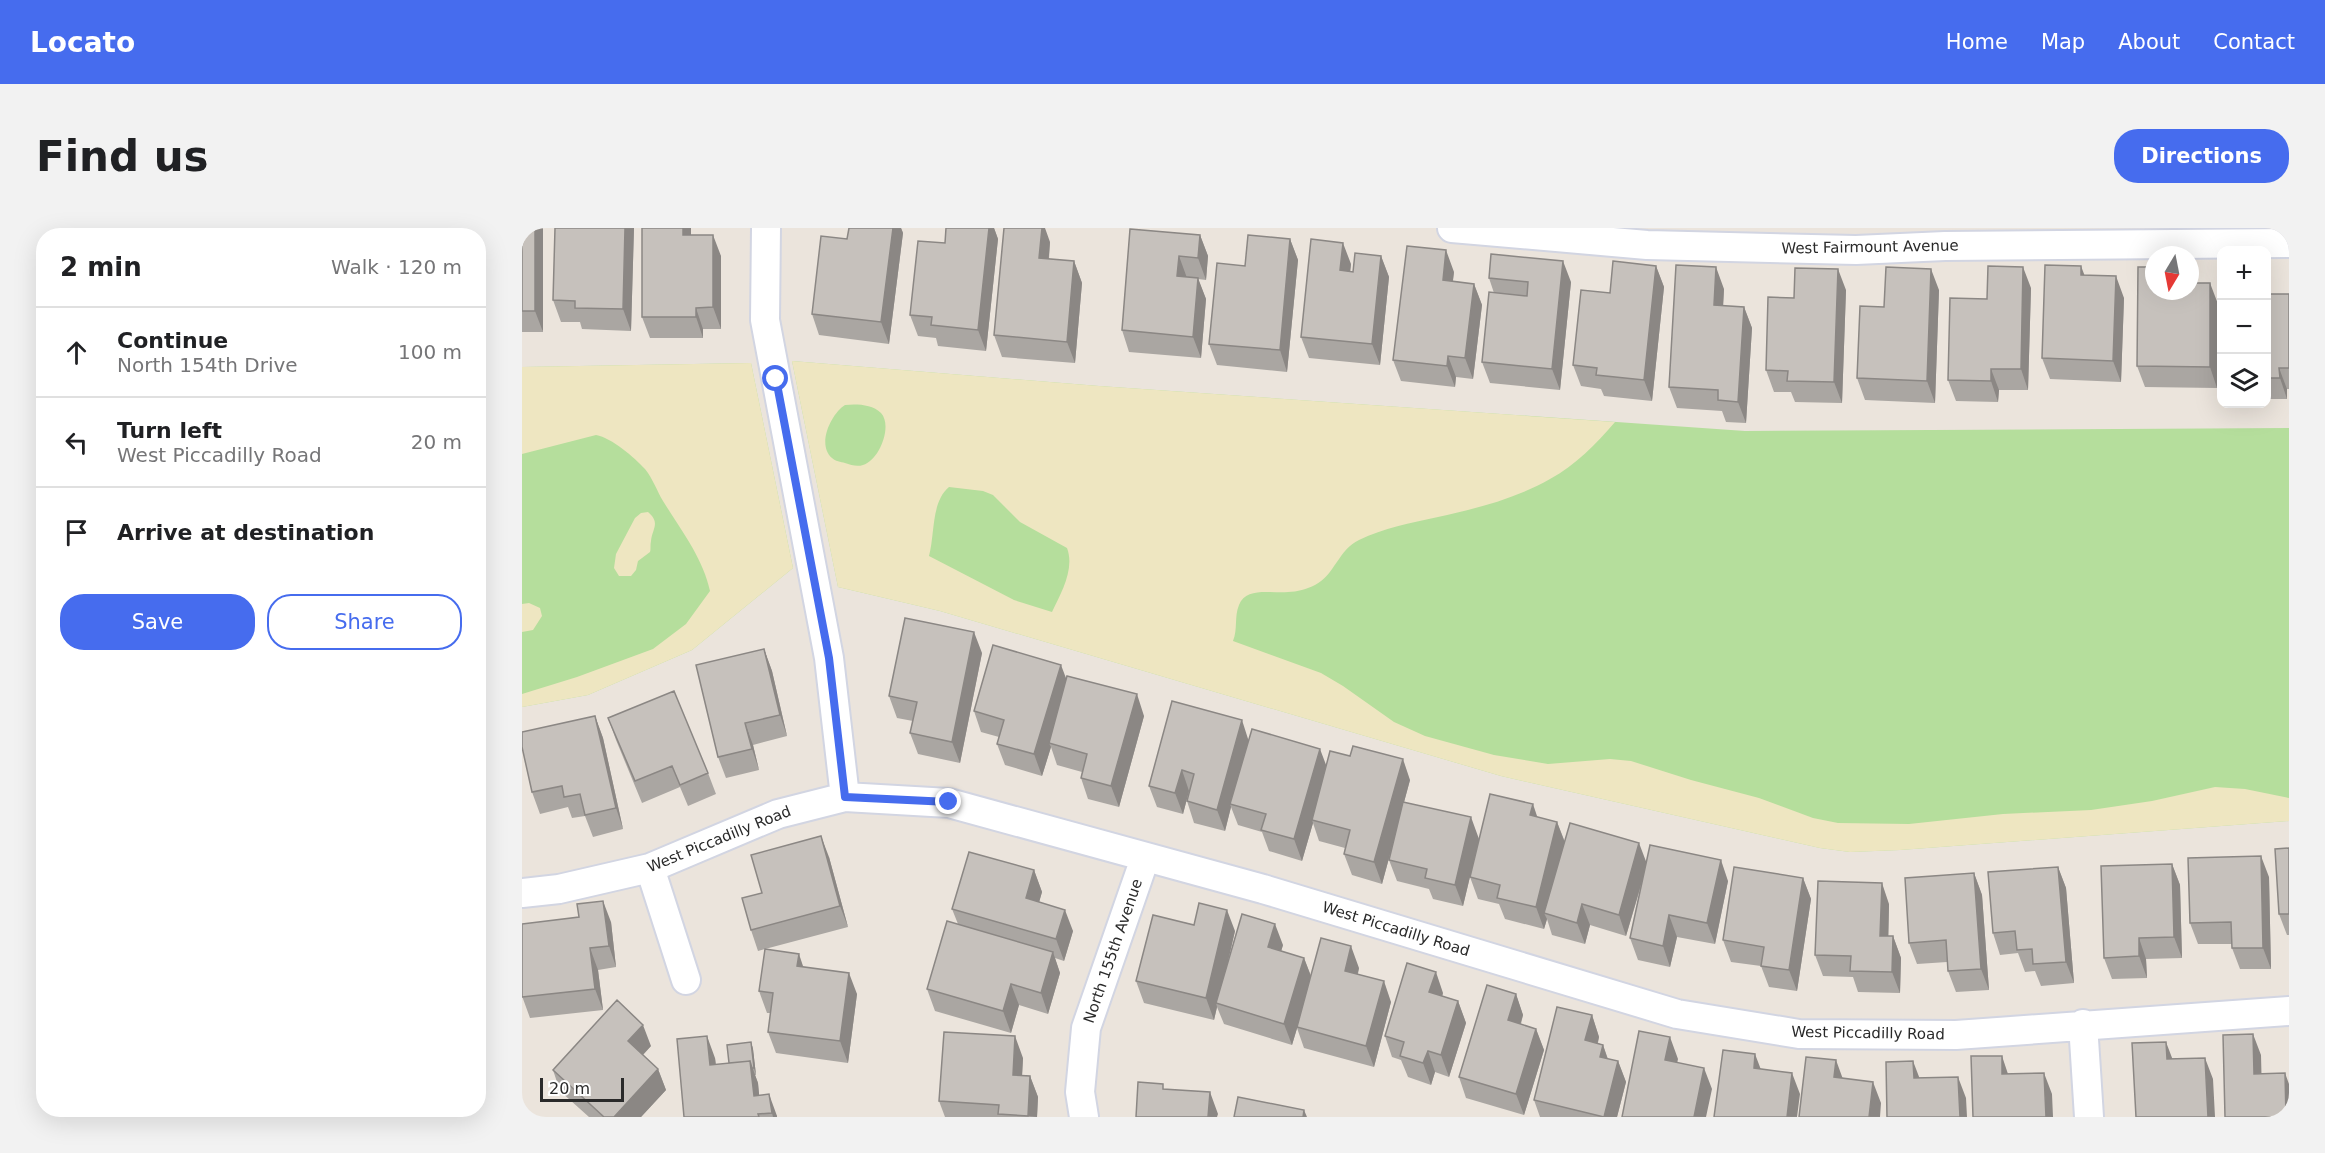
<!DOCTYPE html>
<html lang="en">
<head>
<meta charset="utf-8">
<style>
  :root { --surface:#fff; --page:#f2f2f2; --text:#202124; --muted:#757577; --line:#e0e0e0; --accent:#466cee }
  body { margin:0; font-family:"DejaVu Sans",sans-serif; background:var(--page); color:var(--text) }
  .controls { position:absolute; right:18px; top:18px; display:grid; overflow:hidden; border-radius:12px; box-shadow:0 6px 24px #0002 }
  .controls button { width:54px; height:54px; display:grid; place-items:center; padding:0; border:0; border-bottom:2px solid var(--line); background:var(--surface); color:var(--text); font:30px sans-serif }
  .compass { position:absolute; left:1623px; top:18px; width:54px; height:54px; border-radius:50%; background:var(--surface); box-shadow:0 6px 24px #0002; rotate:190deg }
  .scale { position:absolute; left:18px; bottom:15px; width:84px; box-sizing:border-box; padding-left:6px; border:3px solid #2a2a2a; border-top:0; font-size:16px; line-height:21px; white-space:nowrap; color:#2a2a2a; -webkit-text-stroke:4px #fff; paint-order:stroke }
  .stop { position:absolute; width:18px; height:18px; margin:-14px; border:4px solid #466cee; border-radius:50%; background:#fff }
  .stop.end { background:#466cee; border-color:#fff; box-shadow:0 2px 6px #0008 }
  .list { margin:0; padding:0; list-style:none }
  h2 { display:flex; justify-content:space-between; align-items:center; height:78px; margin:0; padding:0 24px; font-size:26px }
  h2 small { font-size:20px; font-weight:400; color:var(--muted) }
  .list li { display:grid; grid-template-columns:39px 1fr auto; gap:18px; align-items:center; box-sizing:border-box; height:90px; padding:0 24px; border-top:2px solid var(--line) }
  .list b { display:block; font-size:22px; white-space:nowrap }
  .list p { margin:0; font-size:20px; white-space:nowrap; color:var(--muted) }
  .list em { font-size:20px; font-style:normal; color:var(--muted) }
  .actions { display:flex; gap:12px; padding:18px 24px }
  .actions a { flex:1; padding:14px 0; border:2px solid var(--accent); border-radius:24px; text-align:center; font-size:21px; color:var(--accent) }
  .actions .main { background:var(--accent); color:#fff }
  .icon { flex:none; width:33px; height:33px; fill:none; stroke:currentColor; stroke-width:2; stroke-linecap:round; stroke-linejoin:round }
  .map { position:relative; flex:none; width:1767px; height:889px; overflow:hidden; border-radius:24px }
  header { display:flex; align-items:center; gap:36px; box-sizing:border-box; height:84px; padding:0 30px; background:var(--accent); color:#fff }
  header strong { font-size:28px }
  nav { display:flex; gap:33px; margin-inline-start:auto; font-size:21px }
  .intro { display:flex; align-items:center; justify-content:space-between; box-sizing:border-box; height:144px; padding:0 36px }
  h1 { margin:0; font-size:42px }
  .button { padding:15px 27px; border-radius:24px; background:var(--accent); color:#fff; font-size:21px; font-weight:700 }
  main { display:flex; gap:36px; padding:0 36px }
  aside { flex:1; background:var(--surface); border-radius:24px; box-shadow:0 6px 24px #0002 }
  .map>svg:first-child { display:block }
  .green { fill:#b5de9c }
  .sand { fill:#eee6c1; fill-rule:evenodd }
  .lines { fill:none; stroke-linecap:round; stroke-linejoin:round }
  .minor-casing { stroke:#d2d5e2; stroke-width:32 }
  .minor { stroke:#fff; stroke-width:28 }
  .wall { fill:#aaa6a2 }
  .shaded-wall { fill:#8b8784 }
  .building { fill:#c6c1bc; stroke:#8b8784; stroke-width:1.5 }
  .route { stroke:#466cee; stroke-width:8 }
  .labels { text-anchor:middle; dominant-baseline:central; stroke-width:4.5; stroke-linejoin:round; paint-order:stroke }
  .street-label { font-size:15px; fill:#2a2a2a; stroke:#fff }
</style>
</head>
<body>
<header>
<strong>Locato</strong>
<nav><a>Home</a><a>Map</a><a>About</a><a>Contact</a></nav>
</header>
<div class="intro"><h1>Find us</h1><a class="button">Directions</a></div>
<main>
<aside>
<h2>2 min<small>Walk · 120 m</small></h2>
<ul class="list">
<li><svg class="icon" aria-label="ahead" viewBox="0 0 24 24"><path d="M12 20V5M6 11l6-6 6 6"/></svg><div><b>Continue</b><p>North 154th Drive</p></div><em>100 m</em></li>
<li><svg class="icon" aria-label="left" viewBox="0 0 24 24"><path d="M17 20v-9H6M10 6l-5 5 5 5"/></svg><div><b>Turn left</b><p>West Piccadilly Road</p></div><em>20 m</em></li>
<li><svg class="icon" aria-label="arrive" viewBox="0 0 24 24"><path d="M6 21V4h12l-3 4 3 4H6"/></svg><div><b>Arrive at destination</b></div></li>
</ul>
<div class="actions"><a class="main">Save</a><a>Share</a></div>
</aside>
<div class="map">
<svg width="1767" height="889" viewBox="0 0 1767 889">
  <rect width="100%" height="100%" fill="#ebe4dc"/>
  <path class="green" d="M270 133 577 158 1223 203 1767 200V593L1378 622 1328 624 1298 620 979 548 418 383 316 359Z
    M229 135 271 340 170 422 66 467 0 479V139Z"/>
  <path class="sand" d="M270 133 577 158 1093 194C1074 216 1054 237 1028 251 995 270 953 281 916 289 888 295 862 300 837 312 817 321 812 348 793 357 785 361 775 364 766 364 751 366 724 358 717 377 712 389 716 401 711 413L799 445 821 458 872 494 903 508 972 527 1026 536 1088 531 1109 533 1169 552 1237 570 1291 590 1316 595 1387 596 1481 586 1569 582 1630 573 1693 559 1723 561 1767 570V593L1378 622 1328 624 1298 620 979 548 418 383 316 359ZM323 177C334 176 350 176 359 185 371 198 357 233 341 237 335 239 329 237 323 235 319 234 313 233 310 230 294 216 310 185 323 177ZM427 259 461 263 471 267 498 294 545 320C553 341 539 365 530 384L492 372 407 328C413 306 409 274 427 259Z
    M229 135 271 340 170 422 66 467 0 479V466L55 449 131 421 164 396 188 363C181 330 159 302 141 273 135 263 131 251 123 241 112 229 90 210 74 207L0 226V139Z
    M126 284C139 295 130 301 129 313 128 317 129 321 128 324L116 333 114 342 109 348H97L92 340 94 326 113 290 119 285Z
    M7 375 18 380 20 388 11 402 0 404V376Z"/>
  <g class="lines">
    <g class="minor-casing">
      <path id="minor" d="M244 0 243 92 307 430 323 569
        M930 0 1125 17 1334 22 1423 18 1767 15
        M128 640 164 752
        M0 665 37 661 128 640 256 586 323 569 427 575 741 661 1155 786 1277 806 1434 807 1767 783
        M1561 796 1567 889
        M562 889 558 864 564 800 623 630"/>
    </g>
    <use href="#minor" class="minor"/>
  </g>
  <path class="wall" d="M0 0 21 104H0Z
    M112 0 109 103 60 101 58 94H39L31 72Z
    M120 0H169V7L199 28V101H181V110H128L120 89Z
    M327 0H379L381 5 367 116 297 107 290 86 325 11Z
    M424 0H472L476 11 464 123 416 118 414 110 396 108 388 87 423 15Z
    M608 1 678 7 686 28 684 52 676 51 684 71 679 130 607 124 600 102Z
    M768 11 776 32 765 144 695 137 687 116 723 38Z
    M528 14 527 31 552 33 560 55 553 135 480 129 472 107Z
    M859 28 867 49 858 137 787 130 779 109 829 36 828 43 831 44Z
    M1134 38 1142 59 1130 173 1082 168 1079 161 1059 158 1051 137 1088 65Z
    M932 44 931 53 952 56 960 77 951 151 934 149 933 159 879 153 871 132Z
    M1744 47 1748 58V66H1767V161H1765V171H1744Z
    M1563 48 1602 70 1599 154 1528 151 1520 130Z
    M967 50 1049 54 1038 162 968 155 960 134 972 65Z
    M1509 60 1506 162H1477L1476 174 1434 173 1426 152 1465 71Z
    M1202 61 1201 78 1222 79 1230 100 1224 195 1204 194 1200 183 1155 180 1147 159Z
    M1324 62 1320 175 1273 174 1269 164H1252L1244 142 1272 70Z
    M1417 62 1413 175 1343 172 1335 150 1362 79Z
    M1656 66H1664L1696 76 1695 160 1623 159 1615 138Z
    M242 421 250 443 265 508 231 517 237 542 204 550 196 529Z
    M460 425 438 535 396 526 388 505 391 493 375 490 367 468Z
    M545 451 622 488 597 579 566 571 559 550 560 544 535 537 529 519 520 548 483 537 475 516 477 509 459 504 452 483Z
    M650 473 727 512 804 537 888 552 882 574 957 611 941 678 911 671 907 661 875 653 867 632 873 608 860 656 830 647 822 626 823 620 797 613 791 595 780 633 747 623 740 604 716 597 709 579 703 603 672 595 665 573 667 563 661 586 635 579 627 558Z
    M73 488 81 510 101 601 71 609 63 588 50 590 46 579 18 586 10 564Z
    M86 490 186 545 194 566 166 578 158 559 120 575 94 512Z
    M1015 589 1035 594 1043 614 1206 653 1193 716 1155 709 1148 739 1116 732 1108 710 1122 648 1104 708 1068 697 1063 716 1030 707 1025 691 1022 701 983 691 977 676 956 671 948 649Z
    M1767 620V707H1765L1757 686Z
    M307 629 326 699 243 721 281 739 335 766 326 835 254 825 246 804 249 785H245L237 763 243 721 236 723 229 702 240 665Z
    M1650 636 1658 657 1660 730 1624 731 1625 750 1590 751 1582 730Z
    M1536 639 1544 660 1552 755 1519 758 1513 743 1503 744 1496 725 1478 727 1471 705Z
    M512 642 520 664 517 674 551 703 542 733 533 730 538 745 526 786 497 777 489 805 413 783 405 761 436 696 430 681Z
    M1452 645 1460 667 1467 762 1434 764 1426 743 1425 734 1395 736 1387 715Z
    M1747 649 1749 741H1718L1710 720V716H1676L1668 695Z
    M1281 650 1289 671 1275 763 1247 759 1239 738 1209 734 1201 712Z
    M1367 676 1366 708H1371L1379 730 1378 765 1336 764 1331 749 1301 748 1293 727Z
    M89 694 94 739 76 742 81 782 8 790 0 768Z
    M672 697 713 703 705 738 761 717 759 723 782 730 789 748 837 740 836 746 869 774 852 839 782 820 775 800 770 817 702 796 695 779 692 792 622 775 614 753Z
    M921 765 920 768 936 773 944 795 927 849 913 844 909 857 886 849 879 832 870 829 863 808Z
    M994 766 1001 787 999 796 1014 801 1022 822 1002 887 944 870 937 849Z
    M1070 787 1077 809 1076 815 1081 817 1086 831 1096 833 1104 854 1095 889H1018L1012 872Z
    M229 814 231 821 234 847H233L236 855 237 868 255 888V889H162L193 830 194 837 207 835Z
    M129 818 121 827 136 841 144 862 119 889H67L38 863 31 842Z
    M501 830 500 847 508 848 516 869 515 889H423L417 873Z"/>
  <path class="shaded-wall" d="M13 0H21V104L13 83Z
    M103 0H112L109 103 101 81Z
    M161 0H169V28L161 7Z
    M371 0H379L381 5 367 116 359 94Z
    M467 0H472L476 11 464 123 456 102Z
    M520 0H523L528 14 525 51 517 30Z
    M191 7 199 28V101L191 79Z
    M678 7 686 28 684 52 676 30Z
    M768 11 776 32 765 144 758 122Z
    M821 15 829 36 826 64 818 42Z
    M924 22 932 44 928 73 921 52Z
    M657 28 665 50 655 48Z
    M859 28 867 49 858 137 850 116Z
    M552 33 560 55 553 135 545 114Z
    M1041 33 1049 54 1038 162 1030 141Z
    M1134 38 1142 59 1130 173 1122 152Z
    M1559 38 1567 59 1559 47Z
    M1194 39 1202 61 1200 98 1192 77Z
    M1501 39 1509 60 1506 162 1499 141Z
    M1316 41 1324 62 1320 175 1312 154Z
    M1409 41 1417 62 1413 175 1405 153Z
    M1744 47 1748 58 1749 87 1744 76Z
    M1594 48 1602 70 1599 154 1591 133Z
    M676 50 684 71 679 130 671 109Z
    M1688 55 1696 76 1695 160 1688 139Z
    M952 56 960 77 951 151 943 130Z
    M1648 63H1656V87L1648 66Z
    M1222 79 1230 100 1224 195 1216 174Z
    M174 80 181 101V110L174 89Z
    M926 128 934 149 933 159 925 138Z
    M1757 140 1765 161V171L1758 150Z
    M1469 141 1477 162 1476 174 1469 153Z
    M452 404 460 425 438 535 430 514Z
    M242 421 250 443 265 508 258 487Z
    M539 437 547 458 527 515 529 519 520 548 512 526Z
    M615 466 622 488 597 579 589 558Z
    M73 488 81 510 101 601 94 580Z
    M720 492 727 514 708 576 709 579 703 603 695 582Z
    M223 495 231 517 237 542 230 521Z
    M798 521 806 542 790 592 791 595 780 633 772 611Z
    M881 531 888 552 860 656 852 634Z
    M660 542 667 563 661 586 653 565Z
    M1011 576 1018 597 1008 587Z
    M949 589 957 611 941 678 933 657Z
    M1035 594 1043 615 1022 685 1025 691 1022 701 1014 679Z
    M299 608 307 629 326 699 318 678Z
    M1117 615 1125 636 1104 708 1097 687Z
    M1739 628 1747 649 1749 741 1741 720Z
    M1199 632 1206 653 1193 716 1185 695Z
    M1650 636 1658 657 1660 730 1652 709Z
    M1536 639 1544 660 1552 755 1544 734Z
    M512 642 520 664 512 692 504 670Z
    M1452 645 1460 667 1467 762 1459 741Z
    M1281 650 1289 671 1275 763 1267 742Z
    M1360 655 1367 676 1366 729 1358 708Z
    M81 673 89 694 94 739 87 718Z
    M1060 676 1068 697 1063 716 1055 695Z
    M543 682 551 703 542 733 534 711Z
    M705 682 713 703 696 776 694 775 695 779 692 792 684 770Z
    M1147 687 1155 709 1148 739 1141 718Z
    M753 696 761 717 754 740 746 719Z
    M1371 708 1379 730 1378 765 1370 744Z
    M1617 710 1624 731 1625 750 1617 728Z
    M829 718 837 740 831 764 823 743Z
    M68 720 76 742 81 782 73 761Z
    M531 724 538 745 526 786 519 765Z
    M277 726 284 747 275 738Z
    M782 730 790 751 770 817 762 796Z
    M914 744 921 765 915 786 907 764Z
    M327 745 335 766 326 835 318 813Z
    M862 753 869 774 852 839 844 818Z
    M489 756 497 777 489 805 481 783Z
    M994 766 1001 787 993 814 986 792Z
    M936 773 944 795 927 849 919 827Z
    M1070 787 1077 809 1071 833 1063 812Z
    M121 797 129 818 114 834 106 813Z
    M1014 801 1022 822 1002 887 994 866Z
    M1731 806 1739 827 1740 867 1732 846Z
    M185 808 193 830 196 858 188 837Z
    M493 808 501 830 499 868 491 847Z
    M1148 809 1156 831 1151 854 1143 832Z
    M229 814 231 821 234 847 232 840Z
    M1644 814 1652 835 1645 831Z
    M1081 817 1088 838 1078 829Z
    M906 823 913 844 909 857 901 835Z
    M1233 826 1241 847 1232 840Z
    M1480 828 1487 849 1480 846Z
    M1683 830 1691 851 1693 889H1686Z
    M1314 832 1322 854 1312 849Z
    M228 833 236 855 239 886 232 868Z
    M1096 833 1104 854 1095 889H1082Z
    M1391 833 1399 854 1392 850Z
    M1182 840 1190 861 1184 889H1172Z
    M136 841 144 862 119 889H92Z
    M1270 845 1278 866 1275 889H1265Z
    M1522 845 1530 866 1531 889H1524Z
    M1763 845 1767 856V889H1764Z
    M508 848 516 869 515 889 506 888Z
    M1436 849 1444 870 1445 889H1438Z
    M1351 854 1359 875 1358 889H1347Z
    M688 864 696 886 695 889H686Z
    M247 866 255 888V889H251L250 885Z
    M782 882 785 889H781Z"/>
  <path class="building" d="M0 0H13V83H0Z
    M33 0H103L101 81 53 80V73L31 72Z
    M120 0H161V7H191V79L174 80V89H120Z
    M327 0H371L359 94 290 86 299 8 325 11Z
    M424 0H467L456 102 409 97 410 89 388 87 396 13 423 15Z
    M482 0H520L517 30 552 33 545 114 472 107Z
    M608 1 678 7 676 30 657 28 655 48 676 50 671 109 600 102Z
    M726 7 768 11 758 122 687 116 695 35 723 38Z
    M789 11 821 15 818 42 831 44 833 25 859 28 850 116 779 109Z
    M885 18 924 22 921 52 952 56 943 130 926 128 925 138 871 132Z
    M969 26 1041 33 1030 141 960 134 967 64 1005 68 1006 54 967 50Z
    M1091 33 1134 38 1122 152 1074 147 1075 140 1051 137 1059 62 1088 65Z
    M1154 37 1194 39 1192 77 1222 79 1216 174 1196 172V162L1147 159Z
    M1523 37 1559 38V47L1594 48 1591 133 1520 130Z
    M1466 38 1501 39 1499 141H1469V153L1426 152 1428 70 1465 71Z
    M1364 39 1409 41 1405 153 1335 150 1338 78 1362 79Z
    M1616 39H1632V63H1648V66H1664V63H1668V55H1688V139L1615 138Z
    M1273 40 1316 41 1312 154 1265 153 1266 143 1244 142 1246 69 1272 70Z
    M1744 66H1767V140H1757L1758 150H1744Z
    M383 390 452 404 430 514 388 505 395 474 367 468Z
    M471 417 539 437 512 526 475 516 482 492 452 483Z
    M242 421 258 487 223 495 230 521 196 529 174 437Z
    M545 448 615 466 589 558 559 550 565 526 527 515Z
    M152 463 186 545 158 557 150 538 113 553 86 490Z
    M650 473 720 492 695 582 665 573 672 546 660 542 653 565 627 558Z
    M73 488 94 580 63 587 58 566 42 569 40 558 10 564 0 519V504Z
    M730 501 798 521 772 611 739 602 744 586 708 576Z
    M831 518 881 531 852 634 822 626 828 602 790 592 808 523 828 528Z
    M968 566 1011 576 1008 587 1035 594 1014 679 975 670 978 657 948 649Z
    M881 574 949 589 933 657 903 650 905 641 867 632Z
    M1048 595 1117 615 1097 687 1060 676 1055 695 1022 685Z
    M299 608 318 678 229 702 220 670 240 665 229 627Z
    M1128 617 1199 632 1185 695 1147 687 1141 718 1108 710Z
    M1767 620V686H1757L1753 621Z
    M447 624 512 642 504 670 543 682 534 711 430 681Z
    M1739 628 1741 720H1710L1709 694 1668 695 1666 630Z
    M1650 636 1652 709 1617 710V728L1582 730 1579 638Z
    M1212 639 1281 650 1267 742 1239 738 1242 719 1201 712Z
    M1536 639 1544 734 1511 736 1510 721 1495 722 1493 703 1471 705 1466 644Z
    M1452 645 1459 741 1426 743 1424 712 1387 715 1383 650Z
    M1296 653 1360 655 1358 708H1371L1370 744 1328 743 1329 728 1293 727Z
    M81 673 87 718 68 720 73 761 0 769V696L57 689 55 676Z
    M677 675 705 682 684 770 614 753 631 687 672 697Z
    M720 686 753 696 746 719 782 730 762 796 694 775Z
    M425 693 531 724 519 765 489 756 481 783 405 761Z
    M799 710 829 718 823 743 862 753 844 818 775 799Z
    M243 721 277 726 275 738 327 745 318 813 246 804 251 765 237 763Z
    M885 735 914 744 907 764 936 773 919 827 906 823 901 835 878 828 882 814 863 808Z
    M965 757 994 766 986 792 1014 801 994 866 937 849Z
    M95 772 121 797 106 813 136 841 92 889H82L31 842Z
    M1035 779 1070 787 1063 812 1081 817 1078 829 1096 833 1082 889 1012 872Z
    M1117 803 1148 809 1143 832 1182 840 1172 889H1100Z
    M422 804 493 808 491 847 508 848 506 888 476 886 477 877 417 873Z
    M1731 806 1732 846 1763 845 1764 889H1703L1701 807Z
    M185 808 188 837 228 833 232 868 247 866 250 885 236 886 237 889H162L155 811Z
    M229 814 232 840H230L228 833 207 835 205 817Z
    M1644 814 1645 831 1683 830 1686 889H1614L1610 815Z
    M1201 822 1233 826 1232 840 1270 845 1265 889H1192Z
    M1449 828H1480V846L1522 845 1524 889H1451Z
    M1284 829 1314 832 1312 849 1351 854 1347 889H1277Z
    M1391 833 1392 850 1436 849 1438 889H1365L1364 834Z
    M616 854 641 856V861L688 864 686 889H614Z
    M716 869 782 882 781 889H712Z"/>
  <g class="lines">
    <path class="route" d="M254 151 307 430 323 569 427 574"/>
  </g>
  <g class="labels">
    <g class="street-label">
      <text transform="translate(1348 19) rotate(-1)">West Fairmount Avenue</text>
      <text transform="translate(197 611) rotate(-22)">West Piccadilly Road</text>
      <text transform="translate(874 701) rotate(17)">West Piccadilly Road</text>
      <text transform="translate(591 723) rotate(-71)">North 155th Avenue</text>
      <text transform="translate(1346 805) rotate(1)">West Piccadilly Road</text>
    </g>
  </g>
</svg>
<div class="controls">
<button>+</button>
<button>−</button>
<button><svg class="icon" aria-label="layers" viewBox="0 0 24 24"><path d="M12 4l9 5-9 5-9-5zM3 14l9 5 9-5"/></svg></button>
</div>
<svg class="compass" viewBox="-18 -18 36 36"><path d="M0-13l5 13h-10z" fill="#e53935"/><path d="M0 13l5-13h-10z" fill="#757577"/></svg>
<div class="scale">20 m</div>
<div class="stop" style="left:254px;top:151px"></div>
<div class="stop end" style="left:427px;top:574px"></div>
</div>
</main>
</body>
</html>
